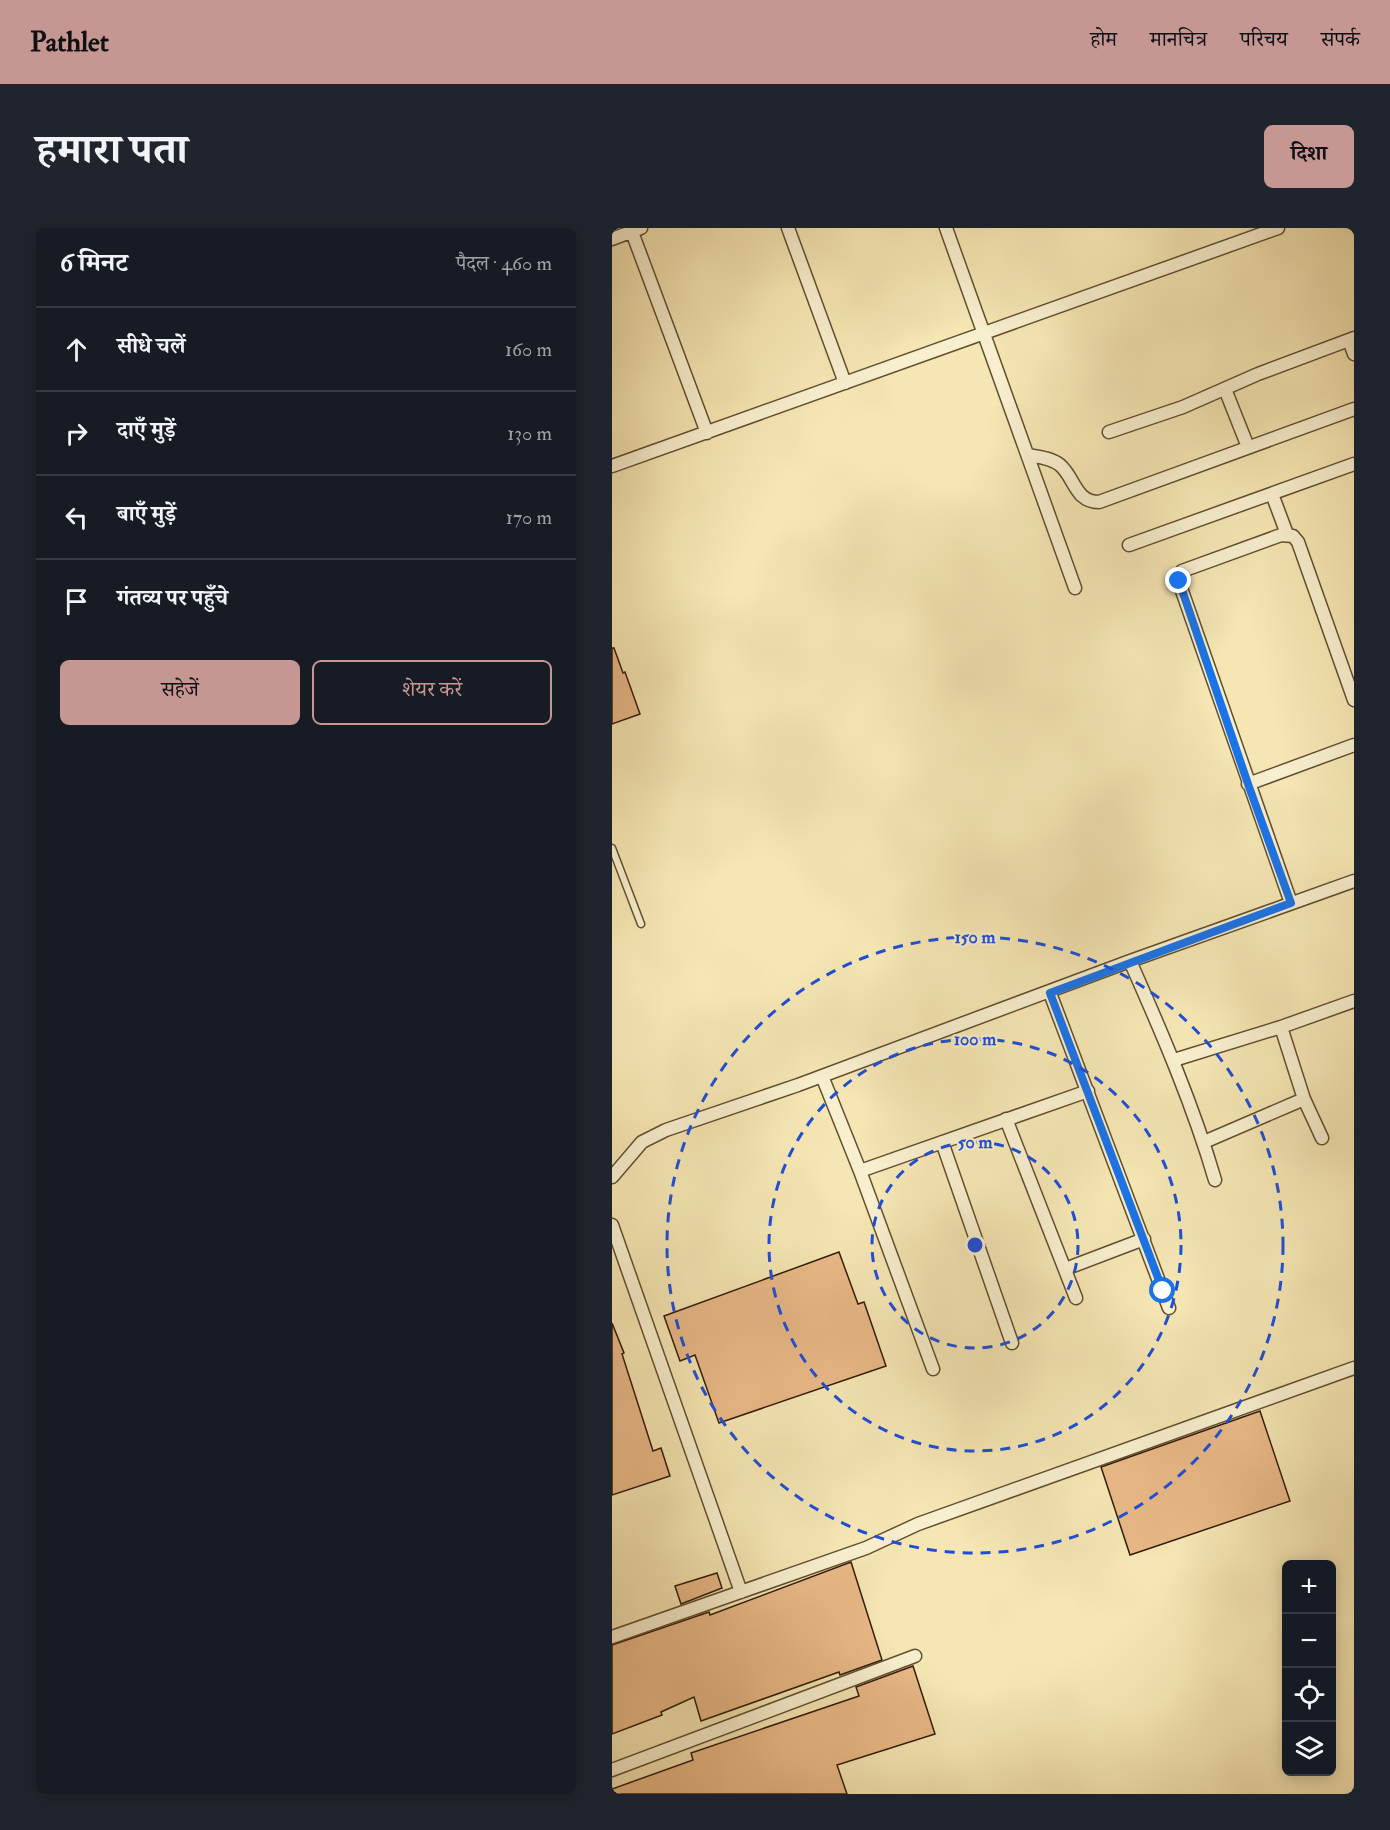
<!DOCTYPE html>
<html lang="hi">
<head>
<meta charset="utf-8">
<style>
  :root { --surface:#171b24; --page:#20242c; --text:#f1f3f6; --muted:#9ea1a6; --line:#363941; --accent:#c59692 }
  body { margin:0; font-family:"IM FELL Double Pica","Noto Serif Devanagari",serif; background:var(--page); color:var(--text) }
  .controls { position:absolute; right:18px; bottom:18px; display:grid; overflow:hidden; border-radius:9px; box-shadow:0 3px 15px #0003 }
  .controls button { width:54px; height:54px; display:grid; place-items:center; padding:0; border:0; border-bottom:2px solid var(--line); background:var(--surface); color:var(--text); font:30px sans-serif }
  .stop { position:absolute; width:18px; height:18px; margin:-14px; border:4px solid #1a73e8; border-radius:50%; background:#fff }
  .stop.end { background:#1a73e8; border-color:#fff; box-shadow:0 2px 6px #0008 }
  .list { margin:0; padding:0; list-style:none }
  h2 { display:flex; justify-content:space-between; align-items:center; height:78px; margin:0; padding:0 24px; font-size:26px }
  h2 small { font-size:20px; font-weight:400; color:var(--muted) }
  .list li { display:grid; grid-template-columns:39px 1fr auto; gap:18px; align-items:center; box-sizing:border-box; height:84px; padding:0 24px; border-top:2px solid var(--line) }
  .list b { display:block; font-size:22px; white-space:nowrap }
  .list em { font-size:20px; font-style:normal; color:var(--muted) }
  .actions { display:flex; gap:12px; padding:18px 24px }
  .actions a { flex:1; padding:14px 0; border:2px solid var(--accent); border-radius:9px; text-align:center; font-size:21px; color:var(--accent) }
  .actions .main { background:var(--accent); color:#111 }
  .icon { flex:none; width:33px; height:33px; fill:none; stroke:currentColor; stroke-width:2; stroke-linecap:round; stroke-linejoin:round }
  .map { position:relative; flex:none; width:742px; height:1566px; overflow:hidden; border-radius:9px }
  header { display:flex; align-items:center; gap:36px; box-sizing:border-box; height:84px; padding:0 30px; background:var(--accent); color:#111 }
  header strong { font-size:28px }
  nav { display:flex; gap:33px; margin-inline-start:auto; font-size:21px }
  .intro { display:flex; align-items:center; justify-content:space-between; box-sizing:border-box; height:144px; padding:0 36px }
  h1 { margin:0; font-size:42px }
  .button { padding:15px 27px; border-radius:9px; background:var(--accent); color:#111; font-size:21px; font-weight:700 }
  main { display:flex; gap:36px; padding:0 36px }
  aside { flex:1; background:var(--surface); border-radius:9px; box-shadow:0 3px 15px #0003 }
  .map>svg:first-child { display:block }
  .building { fill:#e9b887; stroke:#311b04; stroke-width:1.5 }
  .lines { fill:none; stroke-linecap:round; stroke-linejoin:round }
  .service-casing { stroke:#624e30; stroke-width:9 }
  .minor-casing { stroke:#624e30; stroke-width:15 }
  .service { stroke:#f8efce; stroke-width:6 }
  .minor { stroke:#f8efce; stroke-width:12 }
  .route { stroke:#1a73e8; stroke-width:8 }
  .ring { fill:none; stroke:#1d4ed8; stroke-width:3; stroke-dasharray:10 8 }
  .centre { fill:#1d4ed8; stroke:#f8efce; stroke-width:3 }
  .ring-label { font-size:18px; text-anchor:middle; font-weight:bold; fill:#1d4ed8; stroke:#f8efce; stroke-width:4.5; stroke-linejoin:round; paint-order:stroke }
</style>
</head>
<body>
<header>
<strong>Pathlet</strong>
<nav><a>होम</a><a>मानचित्र</a><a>परिचय</a><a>संपर्क</a></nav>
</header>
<div class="intro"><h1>हमारा पता</h1><a class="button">दिशा</a></div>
<main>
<aside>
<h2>6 मिनट<small>पैदल · 460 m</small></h2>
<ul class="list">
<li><svg class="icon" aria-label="ahead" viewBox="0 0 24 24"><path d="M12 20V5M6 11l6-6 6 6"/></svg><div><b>सीधे चलें</b></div><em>160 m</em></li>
<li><svg class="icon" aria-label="right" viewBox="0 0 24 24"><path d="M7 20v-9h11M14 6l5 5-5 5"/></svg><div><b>दाएँ मुड़ें</b></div><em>130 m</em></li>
<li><svg class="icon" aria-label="left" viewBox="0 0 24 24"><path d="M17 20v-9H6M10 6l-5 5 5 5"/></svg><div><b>बाएँ मुड़ें</b></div><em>170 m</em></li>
<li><svg class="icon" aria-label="arrive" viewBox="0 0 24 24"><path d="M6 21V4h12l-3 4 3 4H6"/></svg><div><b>गंतव्य पर पहुँचे</b></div></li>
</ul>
<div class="actions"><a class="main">सहेजें</a><a>शेयर करें</a></div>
</aside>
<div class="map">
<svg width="742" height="1566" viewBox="0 0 742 1566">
  <rect width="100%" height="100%" fill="#f5e6b3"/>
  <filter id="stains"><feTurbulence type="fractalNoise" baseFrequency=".00333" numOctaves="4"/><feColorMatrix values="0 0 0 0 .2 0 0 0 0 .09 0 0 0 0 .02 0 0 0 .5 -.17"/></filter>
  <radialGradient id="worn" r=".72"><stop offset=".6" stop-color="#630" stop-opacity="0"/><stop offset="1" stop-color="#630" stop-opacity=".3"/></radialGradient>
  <path class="building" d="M0 420H2L11 445 13 444 28 486 0 496Z
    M227 1024 246 1076 252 1074 274 1138 107 1195 83 1127 68 1133 52 1088Z
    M0 1095 12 1125 10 1126 41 1223 49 1220 58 1248 0 1267Z
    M648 1183 678 1273 518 1327 489 1239Z
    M239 1334 270 1432 228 1447 227 1444 89 1493 82 1469 49 1484 50 1487 0 1506V1417L97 1384 98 1387Z
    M105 1345 110 1360 69 1376 63 1358Z
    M301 1438 323 1506 225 1537 235 1566H0V1561L81 1532 79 1525 247 1468 244 1459Z"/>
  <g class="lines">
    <g class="service-casing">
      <path id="service" d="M0 620 29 696"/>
    </g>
    <g class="minor-casing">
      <path id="minor" d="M176 0 233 155
        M334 0 463 360
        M20 4 95 205
        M0 11 29 0
        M737 112 742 126
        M613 161 636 219
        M497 204 571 179 646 146 742 110
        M416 227C427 229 439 230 448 237 463 250 463 274 487 274L742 181
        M0 238 666 0
        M660 266 675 306
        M517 317 742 236
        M636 556 742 517
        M679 675 569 360 567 347 570 343 669 307 681 308 686 314 742 472
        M518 733C550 805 581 877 603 952
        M438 765 557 1080
        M669 799 692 871 710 910
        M562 832 669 799 742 773
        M210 848 248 943 321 1141
        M394 891 464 1070
        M330 914 400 1115
        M592 914 692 871
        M248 943 476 863
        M0 949 30 914 54 902 186 857 518 733 742 653
        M0 997 129 1364
        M453 1041 532 1011
        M0 1409 254 1320 306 1296 742 1140
        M0 1542 303 1428"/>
    </g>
    <use href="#service" class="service"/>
    <use href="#minor" class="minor"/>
  </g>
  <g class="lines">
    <path class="route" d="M551 1063 438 765 679 675 636 556 567 353"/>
  </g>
  <g class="ring">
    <circle cx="363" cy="1017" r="103"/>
    <circle cx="363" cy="1017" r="206"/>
    <circle cx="363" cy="1017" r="308"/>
  </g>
  <circle cx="363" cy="1017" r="9" class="centre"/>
  <g class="ring-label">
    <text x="363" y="715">150 m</text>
    <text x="363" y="817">100 m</text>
    <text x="363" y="920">50 m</text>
  </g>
  <rect width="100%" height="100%" filter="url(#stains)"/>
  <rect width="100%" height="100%" fill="url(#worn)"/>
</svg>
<div class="controls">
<button>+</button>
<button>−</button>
<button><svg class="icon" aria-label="locate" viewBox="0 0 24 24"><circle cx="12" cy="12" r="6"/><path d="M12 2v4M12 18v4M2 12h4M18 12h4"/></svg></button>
<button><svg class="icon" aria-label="layers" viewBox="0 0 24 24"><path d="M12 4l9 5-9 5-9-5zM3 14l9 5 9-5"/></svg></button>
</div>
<div class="stop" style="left:551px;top:1063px"></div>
<div class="stop end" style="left:567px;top:353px"></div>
</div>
</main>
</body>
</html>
